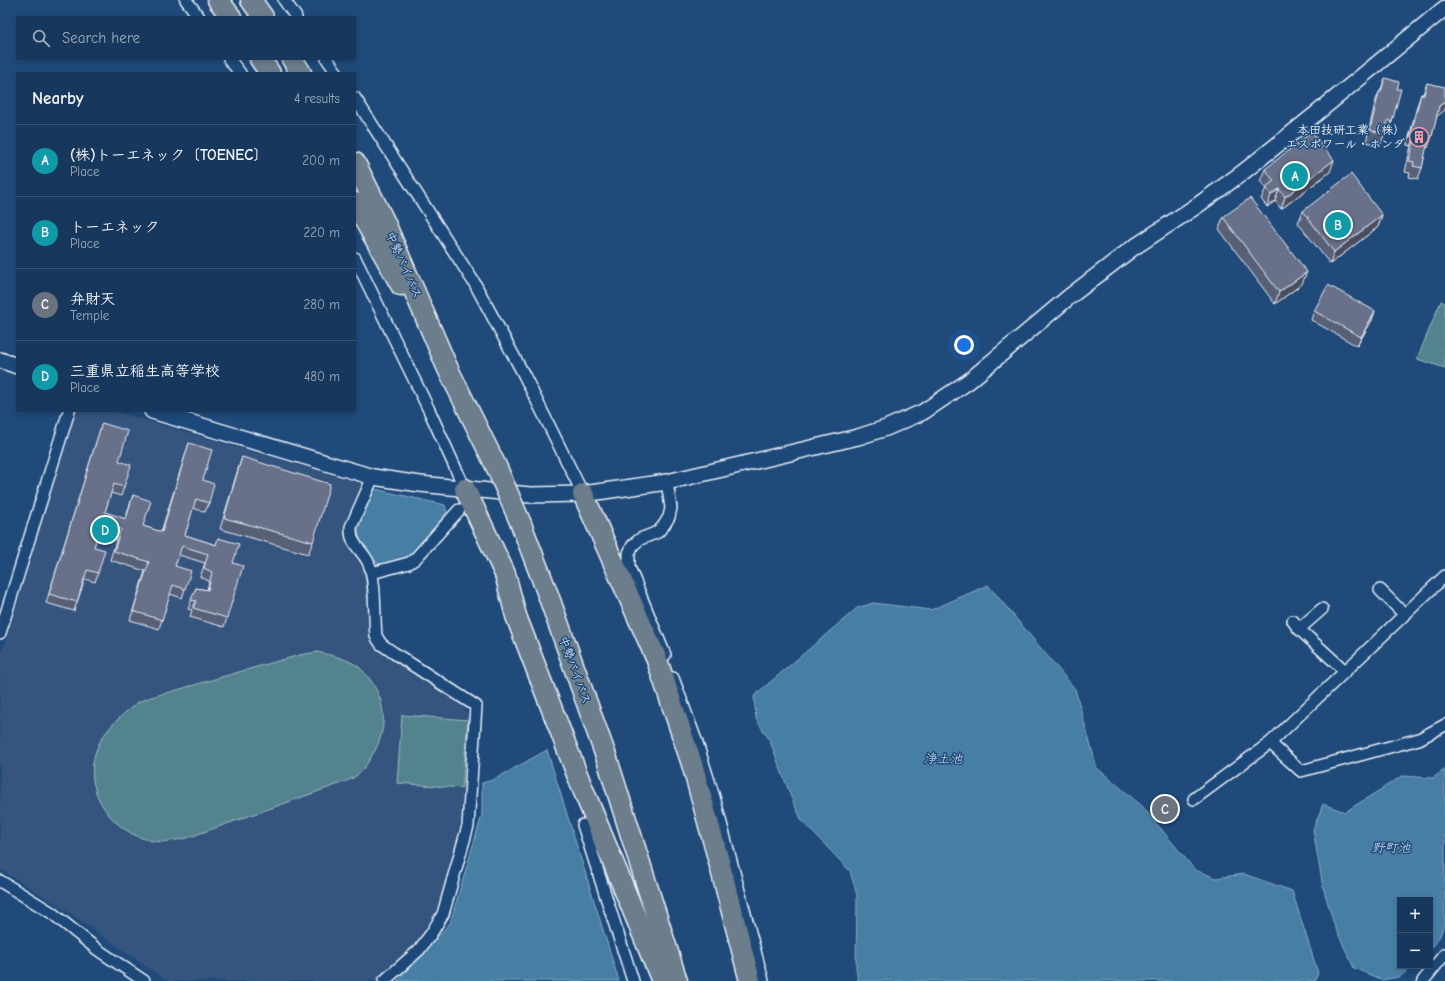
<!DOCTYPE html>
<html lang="en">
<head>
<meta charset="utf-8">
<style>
  :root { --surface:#17385c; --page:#203f62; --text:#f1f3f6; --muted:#9eacbb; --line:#365272; --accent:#ea580c }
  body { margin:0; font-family:"Comic Neue","Klee One",sans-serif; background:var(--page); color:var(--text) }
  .controls { position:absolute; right:12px; bottom:12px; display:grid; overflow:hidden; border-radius:0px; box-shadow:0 2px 6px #0003 }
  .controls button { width:36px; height:36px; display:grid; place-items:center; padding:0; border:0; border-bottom:1px solid var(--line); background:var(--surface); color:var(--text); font:20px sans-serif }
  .you { position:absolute; left:964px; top:345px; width:14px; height:14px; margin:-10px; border:3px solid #fff; border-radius:50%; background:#1a73e8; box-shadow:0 0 0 6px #1a73e833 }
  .badge { display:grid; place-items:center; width:26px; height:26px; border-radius:50%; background:var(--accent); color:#fff; font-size:13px; font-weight:700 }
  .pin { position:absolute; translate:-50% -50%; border:2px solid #fff; box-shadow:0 1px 4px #0006 }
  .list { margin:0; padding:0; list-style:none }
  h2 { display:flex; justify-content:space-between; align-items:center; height:52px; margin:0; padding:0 16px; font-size:17px }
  h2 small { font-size:13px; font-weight:400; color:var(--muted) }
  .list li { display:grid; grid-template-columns:26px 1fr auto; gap:12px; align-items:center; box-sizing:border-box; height:72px; padding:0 16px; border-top:1px solid var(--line) }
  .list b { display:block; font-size:15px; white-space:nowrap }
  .list p { margin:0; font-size:13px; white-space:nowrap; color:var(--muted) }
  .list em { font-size:13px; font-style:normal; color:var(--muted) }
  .icon { flex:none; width:22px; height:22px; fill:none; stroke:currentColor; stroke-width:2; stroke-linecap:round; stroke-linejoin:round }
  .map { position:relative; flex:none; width:1445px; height:981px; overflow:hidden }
  .search { position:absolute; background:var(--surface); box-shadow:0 2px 6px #0003; left:16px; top:16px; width:340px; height:44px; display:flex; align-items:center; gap:10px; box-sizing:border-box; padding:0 14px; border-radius:0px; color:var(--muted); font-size:15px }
  .panel { position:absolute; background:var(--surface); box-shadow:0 2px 6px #0003; left:16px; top:72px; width:340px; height:340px; border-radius:0px }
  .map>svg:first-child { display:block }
  .built { fill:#35557f }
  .green { fill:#53838e; stroke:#9ebac3 }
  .water { fill:#477ea3; stroke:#87acc5 }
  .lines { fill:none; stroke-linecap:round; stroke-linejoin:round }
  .street-casing { stroke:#e8f1f8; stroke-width:14 }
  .secondary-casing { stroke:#e8f1f8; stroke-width:18 }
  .highway-casing { stroke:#e8f1f8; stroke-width:23 }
  .street { stroke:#1f4a7a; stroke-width:11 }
  .secondary { stroke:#1f4a7a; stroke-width:15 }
  .highway { stroke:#6c7d8c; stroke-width:20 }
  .highway-bridge-casing { stroke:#e8f1f8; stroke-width:23; stroke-linecap:butt }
  .highway-bridge { stroke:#6c7d8c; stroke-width:20 }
  .wall { fill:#596077; stroke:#e8f1f8 }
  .shaded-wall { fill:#494e61; stroke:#e8f1f8 }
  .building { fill:#68708a; stroke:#e8f1f8 }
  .labels { text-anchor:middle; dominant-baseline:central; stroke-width:3; stroke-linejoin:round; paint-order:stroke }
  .poi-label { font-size:12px; font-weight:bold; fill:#e8f1f8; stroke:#1f4a7a; text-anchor:end }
  .street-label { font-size:12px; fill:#e8f1f8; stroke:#1f4a7a }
  .water-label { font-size:13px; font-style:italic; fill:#d0e0eb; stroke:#1f4a7a }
</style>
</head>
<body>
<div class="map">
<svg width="1445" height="981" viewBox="0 0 1445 981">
  <rect width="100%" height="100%" fill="#1f4a7a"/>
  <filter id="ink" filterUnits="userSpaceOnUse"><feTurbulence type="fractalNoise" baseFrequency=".025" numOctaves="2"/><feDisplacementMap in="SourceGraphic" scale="8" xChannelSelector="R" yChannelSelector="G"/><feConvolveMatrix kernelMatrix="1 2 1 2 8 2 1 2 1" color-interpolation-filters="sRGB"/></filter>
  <g filter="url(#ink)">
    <path class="built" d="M75 411H114L359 483 361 487 345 524V536L349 548 366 569 368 629 371 639 376 648 385 655 461 703 469 717 461 822 451 866 435 915 414 946 389 967 377 981H167L61 907 0 869V658Z"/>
    <path class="green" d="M1441 301 1445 303V368L1417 359Z
      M317 652C330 655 350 659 360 668 386 693 391 727 371 757 367 764 361 773 353 778 349 780 344 782 339 784L187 838C176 840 164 843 153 841 114 834 83 793 95 754 101 733 120 716 137 703 144 698 167 693 177 690 218 678 259 666 300 655Z
      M402 715 468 720 462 788 397 783Z"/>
    <path class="water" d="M375 489 445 505 447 512C438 523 417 552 405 558 397 562 387 563 378 564 372 556 362 546 359 536 356 523 369 501 375 489Z
      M988 585 1075 689 1097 768 1142 806 1195 870 1216 878 1244 874 1292 891 1318 973 1315 981H858L856 968 857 895 850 871 802 821 791 797 770 741 756 719 754 696 857 608 873 603 931 610Z
      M547 750 619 981H397L450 923 482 815V783L493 780Z
      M1445 769V922L1440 936 1430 949V900H1400V966H1414L1399 977 1382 980 1354 968 1335 927 1323 887 1313 830 1323 804 1345 812 1402 776 1433 778Z"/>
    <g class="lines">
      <g class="street-casing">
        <path id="street" d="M186 0 199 17
          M284 0 296 17
          M229 59 240 73
          M327 59 337 73
          M355 98 475 284 524 375 583 494
          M355 258 429 410 465 489
          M373 477 351 527C350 545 361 548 368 562 376 577 374 616 376 636L381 644 394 653 476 706 468 826 443 914 431 934 419 950 384 981
          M372 573 409 563 415 559 459 510
          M1445 576 1270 743 1301 771 1419 739 1445 725
          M1380 590 1405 615
          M1322 609 1299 629 1345 671
          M1293 621 1299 629
          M0 633 69 411
          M665 655 629 567V553L633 545 640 539 658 532 664 525 669 517 671 508 667 482
          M673 678 697 743 714 797 763 981
          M1194 799 1270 743
          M583 825 633 981
          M0 881 52 913 98 950 144 981
          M1423 981 1445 954"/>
      </g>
      <g class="secondary-casing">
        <path id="secondary" d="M0 360 17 366
          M152 411 373 477 420 484 530 495 583 494 667 482 858 437 886 428 923 412 969 381 1069 297 1130 250 1198 205 1242 173 1317 113 1445 8"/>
      </g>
      <g class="highway-casing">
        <path id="highway" d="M218 0 231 17
          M251 0 263 17
          M260 59 270 73
          M292 59 301 73
          M355 163 384 221 448 369 496 466
          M355 203 401 285
          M465 489 505 574 516 616 580 782 662 981
          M583 494 657 660 692 764 718 858 750 981
          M521 524 547 592 607 759 677 981"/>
      </g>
      <use href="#street" class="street"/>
      <use href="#secondary" class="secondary"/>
      <use href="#highway" class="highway"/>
      <g class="highway-bridge-casing">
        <path id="highway-bridge" d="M496 466 521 524"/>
      </g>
      <use href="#highway-bridge" class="highway-bridge"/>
    </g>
    <path class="wall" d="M1385 78 1397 89 1392 122 1387 133H1385L1380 146 1366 142 1375 103 1379 92H1380Z
      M1427 83 1437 116 1432 136 1428 148 1426 147 1422 168 1418 179 1409 177 1410 173 1405 172 1411 146 1407 145 1417 106 1421 94H1423Z
      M1265 169 1330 172 1281 209 1275 201 1267 207 1261 199 1266 188 1260 181Z
      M1303 211 1382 215 1378 227 1330 264 1298 223Z
      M1223 217 1302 284 1275 304 1219 229Z
      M1314 311H1375L1372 320 1357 346 1311 320Z
      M102 423 124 487 121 496 111 493 105 512 125 519 133 495 143 526 161 532 189 443 203 480 209 503 205 512 193 508 185 535 216 545 218 538 233 563 227 618 224 627 190 617 192 610 188 609 196 588 207 590 209 581 200 577 205 563 179 555 175 566 185 589 182 598 170 594 159 629 130 620 145 571 110 560 117 538 98 532 94 547 98 573 95 582 85 579 74 611 46 603Z
      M242 457 313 542 308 554 220 529 238 469Z"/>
    <path class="shaded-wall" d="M1445 102V110L1435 118 1439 106Z
      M1411 134H1416L1411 146 1407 145Z
      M1334 160 1330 172 1281 209 1285 197Z
      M1279 189 1275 201 1267 207 1271 195Z
      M1382 215 1378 227 1330 264 1334 252Z
      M1307 272 1302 284 1275 304 1279 292Z
      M1375 311 1372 320 1357 346 1361 337Z"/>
    <path class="building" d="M1385 78 1399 82 1397 89H1401L1392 122 1388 120 1384 134 1370 130 1379 92H1381Z
      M1427 83 1445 87V102L1439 106 1432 136H1429L1422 168 1413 166 1414 162 1409 161 1416 134H1411L1421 94 1424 95Z
      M1312 132 1334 160 1285 197 1279 189 1271 195 1266 187 1274 181 1265 169Z
      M1351 174 1382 215 1334 252 1303 211Z
      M1250 198 1307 272 1279 292 1223 217Z
      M1328 285 1375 311 1361 337 1314 311Z
      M102 423 128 431 119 461 131 465 124 487 114 484 105 512 126 519 133 495 151 501 143 526 162 532 189 443 212 450 203 480 214 484 209 503 196 499 185 535 216 545 218 538 239 544 233 563 243 566 227 618 193 608 196 601 191 600 196 588 208 590 212 572 204 568 208 554 182 546 175 566 191 571 185 589 173 585 162 620 133 611 149 562 114 551 121 529 101 523 94 547 105 550 98 573 87 570 77 602 49 594Z
      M242 457 330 484 313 542 224 518Z"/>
  </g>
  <defs>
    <g id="building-ring" transform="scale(1)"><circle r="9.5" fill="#1f4a7a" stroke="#ff9aa2" stroke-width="1.5"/><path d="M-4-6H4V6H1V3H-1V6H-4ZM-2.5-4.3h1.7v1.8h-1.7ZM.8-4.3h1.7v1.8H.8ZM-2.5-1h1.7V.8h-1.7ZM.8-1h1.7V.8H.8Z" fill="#ff9aa2"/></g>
  </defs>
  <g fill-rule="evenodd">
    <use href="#building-ring" x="1419" y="137"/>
  </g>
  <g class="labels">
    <g class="poi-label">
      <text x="1405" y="130">本田技研工業（株）<tspan x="1405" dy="14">エスポワール・ホンダ</tspan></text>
    </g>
    <g class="street-label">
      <text transform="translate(404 265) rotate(66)">中勢バイパス</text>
      <text transform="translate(575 670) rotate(70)">中勢バイパス</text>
    </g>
    <g class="water-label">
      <text x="943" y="758">浄土池</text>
      <text x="1391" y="847">野町池</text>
    </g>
  </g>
</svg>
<div class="controls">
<button>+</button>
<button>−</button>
</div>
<div class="you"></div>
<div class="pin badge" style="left:1295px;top:176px;background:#0f9aa8">A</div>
<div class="pin badge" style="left:1338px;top:225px;background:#0f9aa8">B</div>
<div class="pin badge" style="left:1165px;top:809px;background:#6b7280">C</div>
<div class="pin badge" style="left:105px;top:530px;background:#0f9aa8">D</div>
<div class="search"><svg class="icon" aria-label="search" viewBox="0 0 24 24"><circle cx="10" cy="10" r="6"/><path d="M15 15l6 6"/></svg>Search here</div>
<section class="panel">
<h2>Nearby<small>4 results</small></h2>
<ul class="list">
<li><span class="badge" style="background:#0f9aa8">A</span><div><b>(株)トーエネック〔TOENEC〕</b><p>Place</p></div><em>200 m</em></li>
<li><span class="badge" style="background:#0f9aa8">B</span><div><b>トーエネック</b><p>Place</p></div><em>220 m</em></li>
<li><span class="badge" style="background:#6b7280">C</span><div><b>弁財天</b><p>Temple</p></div><em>280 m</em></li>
<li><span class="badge" style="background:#0f9aa8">D</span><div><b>三重県立稲生高等学校</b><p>Place</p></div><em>480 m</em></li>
</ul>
</section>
</div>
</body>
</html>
